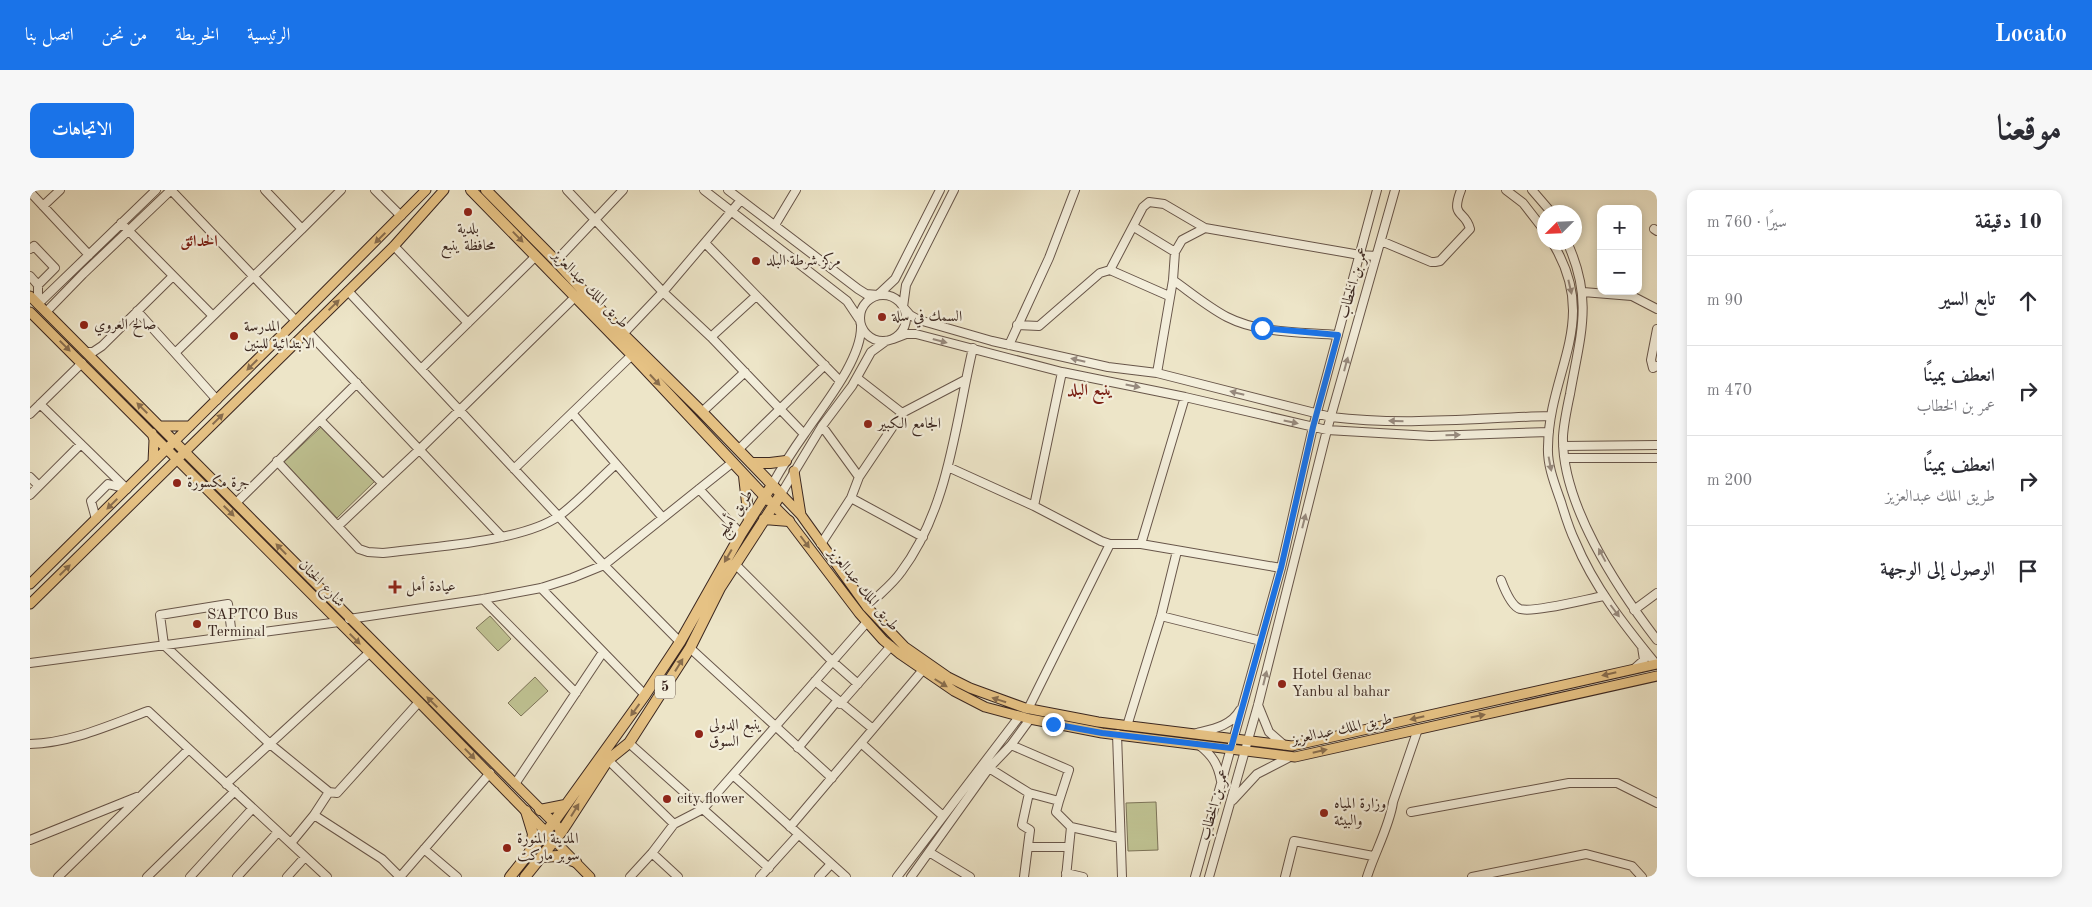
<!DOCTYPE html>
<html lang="ar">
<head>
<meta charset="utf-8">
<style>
  :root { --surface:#fff; --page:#f7f7f7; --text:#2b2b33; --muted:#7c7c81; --line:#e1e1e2; --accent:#1a73e8 }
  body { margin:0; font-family:"Old Standard TT",Amiri,serif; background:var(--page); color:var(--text); direction:rtl }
  .controls { position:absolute; right:15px; top:15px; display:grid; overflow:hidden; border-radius:10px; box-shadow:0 2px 8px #0003 }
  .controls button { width:45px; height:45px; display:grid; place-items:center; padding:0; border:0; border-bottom:1px solid var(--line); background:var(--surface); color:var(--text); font:25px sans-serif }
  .compass { position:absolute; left:1507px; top:15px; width:45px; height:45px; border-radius:50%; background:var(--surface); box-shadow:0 2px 8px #0003; rotate:246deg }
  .stop { position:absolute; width:15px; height:15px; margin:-11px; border:4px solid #1a73e8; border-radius:50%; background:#fff }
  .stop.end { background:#1a73e8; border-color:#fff; box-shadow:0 1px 5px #0008 }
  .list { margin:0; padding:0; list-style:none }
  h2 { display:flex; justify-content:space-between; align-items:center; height:65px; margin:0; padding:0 20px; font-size:21px }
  h2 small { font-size:16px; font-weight:400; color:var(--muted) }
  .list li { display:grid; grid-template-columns:32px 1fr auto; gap:15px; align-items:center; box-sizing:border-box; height:90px; padding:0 20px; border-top:1px solid var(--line) }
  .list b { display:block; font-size:19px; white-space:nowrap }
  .list p { margin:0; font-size:16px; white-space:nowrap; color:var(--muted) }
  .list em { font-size:16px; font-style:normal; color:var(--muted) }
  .icon { flex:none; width:28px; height:28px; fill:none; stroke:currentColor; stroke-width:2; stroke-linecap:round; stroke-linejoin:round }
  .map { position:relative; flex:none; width:1627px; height:687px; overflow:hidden; direction:ltr; border-radius:10px }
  header { display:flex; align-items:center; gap:30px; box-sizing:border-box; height:70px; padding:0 25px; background:var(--accent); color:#fff }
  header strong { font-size:24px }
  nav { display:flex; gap:28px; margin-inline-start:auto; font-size:18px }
  .intro { display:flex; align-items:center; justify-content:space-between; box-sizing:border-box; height:120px; padding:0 30px }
  h1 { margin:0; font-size:35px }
  .button { padding:12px 22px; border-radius:10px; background:var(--accent); color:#fff; font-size:18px; font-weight:700 }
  main { display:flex; gap:30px; padding:0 30px }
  aside { flex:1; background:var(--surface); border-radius:10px; box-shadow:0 2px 8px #0003 }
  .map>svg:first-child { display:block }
  .green { fill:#bfc292; stroke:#7d7459 }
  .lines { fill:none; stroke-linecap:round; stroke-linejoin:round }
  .minor-casing { stroke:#68564a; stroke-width:10 }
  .major-casing { stroke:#3b2720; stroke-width:11 }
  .highway-casing { stroke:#3b2720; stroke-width:12 }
  .minor { stroke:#f3eedb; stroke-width:8 }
  .major { stroke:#e6c284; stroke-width:9 }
  .highway { stroke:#e6c284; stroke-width:10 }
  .oneway { fill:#886d4d }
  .oneway2 { fill:#978a7e }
  .route { stroke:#1a73e8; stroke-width:6 }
  .poi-dot { fill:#8f2418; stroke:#f3eedb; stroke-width:2 }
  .labels { text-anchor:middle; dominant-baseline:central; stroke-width:4.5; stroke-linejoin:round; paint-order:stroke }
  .shield { fill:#f3eedb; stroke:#726358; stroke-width:1 }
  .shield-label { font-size:14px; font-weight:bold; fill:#3b2720 }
  .poi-label { font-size:15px; fill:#3b2720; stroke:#f3eedb; text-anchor:start }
  .street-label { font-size:15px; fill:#3b2720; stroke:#f3eedb }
  .neighbourhood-label { font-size:16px; font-weight:bold; fill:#7a1f14; stroke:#f3eedb }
</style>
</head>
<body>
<header>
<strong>Locato</strong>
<nav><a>الرئيسية</a><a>الخريطة</a><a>من نحن</a><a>اتصل بنا</a></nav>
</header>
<div class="intro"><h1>موقعنا</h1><a class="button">الاتجاهات</a></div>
<main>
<aside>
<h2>10 دقيقة<small>سيرًا · 760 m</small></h2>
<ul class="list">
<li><svg class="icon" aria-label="ahead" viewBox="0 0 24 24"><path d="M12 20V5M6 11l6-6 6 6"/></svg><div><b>تابع السير</b></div><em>90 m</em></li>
<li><svg class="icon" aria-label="right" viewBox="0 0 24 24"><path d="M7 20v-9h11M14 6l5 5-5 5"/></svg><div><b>انعطف يمينًا</b><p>عمر بن الخطاب</p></div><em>470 m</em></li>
<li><svg class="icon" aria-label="right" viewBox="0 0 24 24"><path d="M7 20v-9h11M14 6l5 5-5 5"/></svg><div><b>انعطف يمينًا</b><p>طريق الملك عبدالعزيز</p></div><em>200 m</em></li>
<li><svg class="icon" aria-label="arrive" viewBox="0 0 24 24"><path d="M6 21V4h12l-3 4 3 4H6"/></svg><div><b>الوصول إلى الوجهة</b></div></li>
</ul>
</aside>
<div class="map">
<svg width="1627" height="687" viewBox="0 0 1627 687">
  <rect width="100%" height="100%" fill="#ede5c8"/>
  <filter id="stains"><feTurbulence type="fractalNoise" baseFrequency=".004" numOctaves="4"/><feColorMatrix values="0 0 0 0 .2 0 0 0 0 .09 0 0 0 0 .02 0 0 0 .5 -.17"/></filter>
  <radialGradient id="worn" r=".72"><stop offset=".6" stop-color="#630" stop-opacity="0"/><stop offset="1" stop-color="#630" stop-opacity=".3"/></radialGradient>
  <path class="green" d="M291 237 345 291 307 328 254 272Z
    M460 426 481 449 468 461 446 438Z
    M505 487 518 501 491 526 478 513Z
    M1126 612 1128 660 1098 661 1096 613Z"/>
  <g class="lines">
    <g class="minor-casing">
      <path id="minor" d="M141 0 266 131
        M235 0 272 39 311 0
        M345 0 371 26
        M537 0 633 102 681 147 774 244
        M674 0 817 111 829 129
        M698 0 828 99 836 104 848 105 865 89 910 0
        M924 0 876 95 873 117 880 125 889 130 962 151 1078 177 1127 183 1301 227C1373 236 1447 228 1519 226
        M1476 0 1493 13 1514 40
        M1502 0 1521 22
        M0 2 59 65
        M13 16 30 0
        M91 33 183 126 145 163 187 210
        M745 35 766 0
        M1104 37 1145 62
        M1624 39 1627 41
        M1351 51 1401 72H1405L1410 71 1440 39C1435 19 1420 29 1431 0
        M1522 52C1571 131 1519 179 1518 257 1517 275 1525 295 1531 312 1535 325 1539 339 1545 351 1564 397 1595 436 1626 474
        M1537 52C1564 110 1550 146 1540 204 1537 218 1534 232 1533 246 1531 313 1587 398 1627 450
        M676 54 810 191
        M364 56 438 133
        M0 59 4 56 25 78 8 95
        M526 71 593 0
        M1080 80 1113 17 1119 12 1134 14 1175 38
        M0 86 8 95V114
        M1143 90C1160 102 1178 117 1197 127 1230 144 1273 142 1308 145
        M318 101 574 375 650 452
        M1553 102 1602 106 1627 119
        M830 128a23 23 0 1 1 46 0a23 23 0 1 1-46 0Z
        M8 114 126 0
        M107 121 145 163
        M16 122 53 84 141 0
        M183 126 272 39
        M987 135 1009 136 1070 83 1080 80 1139 106
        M1627 139 1621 170 1623 178 1627 176
        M277 141 472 347
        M593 144 633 102 711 10
        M681 147 726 106
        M863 149 876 144H886L1032 182 1155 207 1297 240 1401 246 1519 242
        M979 155 1019 68 1045 0
        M57 162H63L72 156 143 86
        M391 179 506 66
        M1127 183 1143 90 1145 62 1152 50 1175 38 1330 65 1346 66
        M827 188 872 223 935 190
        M10 214 97 299 78 294 61 311 66 329
        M672 222 715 182
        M542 223 633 328
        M0 224 52 173
        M290 230 353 294
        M792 236 829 287 821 308 893 347
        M1533 256 1627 255
        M709 259 795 175
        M1535 268H1627
        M247 271 329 359 338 362 353 363C399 357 492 352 529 326 549 311 567 291 586 274
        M918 277 1004 316 1071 351 1080 354H1111L1251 378
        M484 279 602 165
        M0 287 9 296
        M829 287 872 223
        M742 295C752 277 763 260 775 243 793 216 832 169 831 136
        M669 299 711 344
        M751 304 792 236 822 196 841 162 856 151
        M0 305 51 254
        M206 313 327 193
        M1004 316 1032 182
        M308 336 390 259 545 107
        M791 354 821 308
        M1111 354 1155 207
        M705 374 802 471 828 494
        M1471 390C1474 398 1481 416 1490 419 1504 423 1557 409 1574 406
        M511 398 615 505
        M453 409 546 503
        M837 417C848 405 862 395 871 382 919 318 925 234 943 158
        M1604 420 1627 403
        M1131 426 1231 451
        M319 429 453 409 511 398 542 388 574 375 703 272
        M202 446 198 414 130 425 134 455 240 554 299 602 307 603 389 512
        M660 458 802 588
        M0 473 309 432
        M1604 479 1614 470 1612 457
        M785 491 843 539
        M810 514 861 456
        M1228 515 1239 542 1254 555
        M998 519 1080 354
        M1097 536 1131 426 1147 361
        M1167 543C1183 539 1201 536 1210 520
        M1087 544 1092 687
        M599 553 739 678
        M831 553 913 626
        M0 554C41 553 80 535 118 521L297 687
        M1169 555C1182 565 1188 574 1191 591
        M768 558 807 511
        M578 570 644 634
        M959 578 999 603 1029 611 1039 580 981 555
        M703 585 816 687
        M196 594 339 463
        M485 594 573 462
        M1203 610 1227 584 1260 567
        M1029 611 1026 622 1041 637 1090 648
        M1381 622 1539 593H1587L1627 613
        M284 625 352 669 370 687
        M760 637 892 481
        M0 650 107 607
        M261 653 284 625 299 602
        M998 657H1039
        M394 659 427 687
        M899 662 940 687
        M622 663 648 687
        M1036 683 1053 687
        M28 687 159 559
        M117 687 205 601
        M160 687 222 619
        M207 687 248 642
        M257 687 275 667
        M370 687 460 583
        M600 687 622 663 644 634 673 619 837 432
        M730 687 768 645
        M789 687 801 674
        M867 687 989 527
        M881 687 959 578 981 555 1000 529
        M994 687 1000 640 992 635 999 603
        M1036 687 1041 637
        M1165 687 1251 378 1283 237 1347 0
        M1179 687 1228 515 1297 240 1365 0
        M1255 687 1264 651 1343 666
        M1337 687C1344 664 1360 635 1363 612L1388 539
        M1442 687 1556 664 1602 676 1612 687"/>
    </g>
    <g class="major-casing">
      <path id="major" d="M0 106 532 641
        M0 122 389 512 560 687
        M131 236H160
        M122 243 124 250 123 272
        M764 281 771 325
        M751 304 771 325 837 417 875 457 918 487 940 498 995 518 1068 532 1262 556 1627 474
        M743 315 759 331 829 423 853 450 870 464 924 501 955 517 1000 529 1072 543 1265 567 1627 486
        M0 394 266 131 396 0
        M0 414 364 56 414 0"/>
    </g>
    <g class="highway-casing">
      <path id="highway" d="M441 0 602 165 738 310
        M456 0 526 71 593 144 672 222 751 304 690 398 660 458 599 553 578 570 532 641 495 687
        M721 273H740L756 271
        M714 286 719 331
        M734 329 759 331
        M510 620 535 615
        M496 621 503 644 500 661
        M511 667 528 666 546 672
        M480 687 523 633 615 505 650 452 711 344 742 295"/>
    </g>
    <use href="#minor" class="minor"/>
    <use href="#major" class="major"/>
    <use href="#highway" class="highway"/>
  </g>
  <defs><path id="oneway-solid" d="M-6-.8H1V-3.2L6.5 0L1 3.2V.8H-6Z" transform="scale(1.25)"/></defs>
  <g class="oneway">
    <use href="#oneway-solid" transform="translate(488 47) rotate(46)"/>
    <use href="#oneway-solid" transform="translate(350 48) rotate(135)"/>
    <use href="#oneway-solid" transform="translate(304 115) rotate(-44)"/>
    <use href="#oneway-solid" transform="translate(35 156) rotate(45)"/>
    <use href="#oneway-solid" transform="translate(222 175) rotate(135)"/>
    <use href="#oneway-solid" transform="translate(625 190) rotate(47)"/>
    <use href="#oneway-solid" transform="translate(112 218) rotate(-135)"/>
    <use href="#oneway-solid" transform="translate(188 229) rotate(-44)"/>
    <use href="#oneway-solid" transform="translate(82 314) rotate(135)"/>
    <use href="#oneway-solid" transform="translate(199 321) rotate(45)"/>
    <use href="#oneway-solid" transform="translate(775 352) rotate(53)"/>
    <use href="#oneway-solid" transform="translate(251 359) rotate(-134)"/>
    <use href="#oneway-solid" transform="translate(698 366) rotate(120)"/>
    <use href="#oneway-solid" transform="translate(35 380) rotate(-44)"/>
    <use href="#oneway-solid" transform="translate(325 449) rotate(45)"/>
    <use href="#oneway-solid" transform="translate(649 475) rotate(-58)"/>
    <use href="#oneway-solid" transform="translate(1579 484) rotate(167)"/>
    <use href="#oneway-solid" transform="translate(911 493) rotate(32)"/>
    <use href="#oneway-solid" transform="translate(969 510) rotate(-162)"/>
    <use href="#oneway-solid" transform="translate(402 512) rotate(-135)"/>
    <use href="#oneway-solid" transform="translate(605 520) rotate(126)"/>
    <use href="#oneway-solid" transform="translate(1448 526) rotate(-12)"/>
    <use href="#oneway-solid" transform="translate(1387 528) rotate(167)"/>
    <use href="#oneway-solid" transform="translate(1290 561) rotate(-13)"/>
    <use href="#oneway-solid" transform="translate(440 564) rotate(46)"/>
    <use href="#oneway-solid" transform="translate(545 620) rotate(-58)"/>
  </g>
  <g class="oneway2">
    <use href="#oneway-solid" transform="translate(1540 97) rotate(77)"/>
    <use href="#oneway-solid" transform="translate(910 151) rotate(15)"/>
    <use href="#oneway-solid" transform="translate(1048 170) rotate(-167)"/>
    <use href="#oneway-solid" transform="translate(1316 174) rotate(-75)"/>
    <use href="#oneway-solid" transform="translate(1103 196) rotate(11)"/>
    <use href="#oneway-solid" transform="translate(1207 203) rotate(-166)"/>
    <use href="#oneway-solid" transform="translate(1366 231) rotate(-179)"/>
    <use href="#oneway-solid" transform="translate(1261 232) rotate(12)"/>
    <use href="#oneway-solid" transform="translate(1423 245) rotate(-2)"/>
    <use href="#oneway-solid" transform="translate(1520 274) rotate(79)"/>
    <use href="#oneway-solid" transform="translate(1274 331) rotate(-76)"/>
    <use href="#oneway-solid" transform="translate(1572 365) rotate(-118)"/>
    <use href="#oneway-solid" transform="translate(1585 421) rotate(53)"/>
    <use href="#oneway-solid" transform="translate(1235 488) rotate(-76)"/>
  </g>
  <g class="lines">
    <path class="route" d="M1023 534 1072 543 1201 558 1251 378 1283 237 1308 145 1232 138"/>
  </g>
  <g class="poi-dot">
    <circle cx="438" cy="22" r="5"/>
    <circle cx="726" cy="71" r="5"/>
    <circle cx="852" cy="127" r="5"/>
    <circle cx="54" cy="135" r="5"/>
    <circle cx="204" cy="146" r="5"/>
    <circle cx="838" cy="234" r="5"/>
    <circle cx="147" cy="293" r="5"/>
    <path d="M362.5 389.5h5v5h5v5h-5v5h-5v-5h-5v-5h5z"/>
    <circle cx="167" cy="434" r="5"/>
    <circle cx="1252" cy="494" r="5"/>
    <circle cx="669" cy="544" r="5"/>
    <circle cx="637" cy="609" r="5"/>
    <circle cx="1294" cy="623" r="5"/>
    <circle cx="477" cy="658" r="5"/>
  </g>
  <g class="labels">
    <rect class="shield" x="625" y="485.5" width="20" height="23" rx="4"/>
    <g class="shield-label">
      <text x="635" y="497">5</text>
    </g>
    <g class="poi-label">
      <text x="438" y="39" text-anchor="middle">بلدية<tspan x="438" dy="17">محافظة ينبع</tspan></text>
      <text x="736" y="71">مركز شرطة البلد</text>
      <text x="862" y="127">السمك في سلة</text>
      <text x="64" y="135">صالح العروي</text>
      <text x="214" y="137">المدرسة<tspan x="214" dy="17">الابتدائية للبنين</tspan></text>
      <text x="848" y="234">الجامع الكبير</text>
      <text x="157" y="293">جرة مكسورة</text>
      <text x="376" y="397">عيادة أمل</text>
      <text x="177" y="425">SAPTCO Bus<tspan x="177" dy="17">Terminal</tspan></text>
      <text x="1262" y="485">Hotel Genac<tspan x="1262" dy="17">Yanbu al bahar</tspan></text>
      <text x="679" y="535">ينبع الدولى<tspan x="679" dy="17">السوق</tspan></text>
      <text x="647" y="609">city flower</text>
      <text x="1304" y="614">وزارة المياه<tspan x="1304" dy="17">والبيئة</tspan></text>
      <text x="487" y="649">المدينة المنورة<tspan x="487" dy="17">سوبر ماركت</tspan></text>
    </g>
    <g class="street-label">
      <text transform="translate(1324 93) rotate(-74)">عمر بن الخطاب</text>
      <text transform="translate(560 100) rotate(46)">طريق الملك عبدالعزيز</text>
      <text transform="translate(706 324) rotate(-58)">طريق أملج</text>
      <text transform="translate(291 394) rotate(46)">شارع الحنان</text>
      <text transform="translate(833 400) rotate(51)">طريق الملك عبدالعزيز</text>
      <text transform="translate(1312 540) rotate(-12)">طريق الملك عبدالعزيز</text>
      <text transform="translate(1185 615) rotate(-74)">عمر بن الخطاب</text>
    </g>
    <g class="neighbourhood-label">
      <text x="169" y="52">الحدائق</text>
      <text x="1060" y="201">ينبع البلد</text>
    </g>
  </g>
  <rect width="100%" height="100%" filter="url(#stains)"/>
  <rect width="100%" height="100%" fill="url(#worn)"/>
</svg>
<div class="controls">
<button>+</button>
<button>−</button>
</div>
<svg class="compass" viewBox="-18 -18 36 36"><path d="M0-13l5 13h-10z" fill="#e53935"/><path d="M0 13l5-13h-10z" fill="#7c7c81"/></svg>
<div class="stop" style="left:1232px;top:138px"></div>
<div class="stop end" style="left:1023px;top:534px"></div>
</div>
</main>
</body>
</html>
